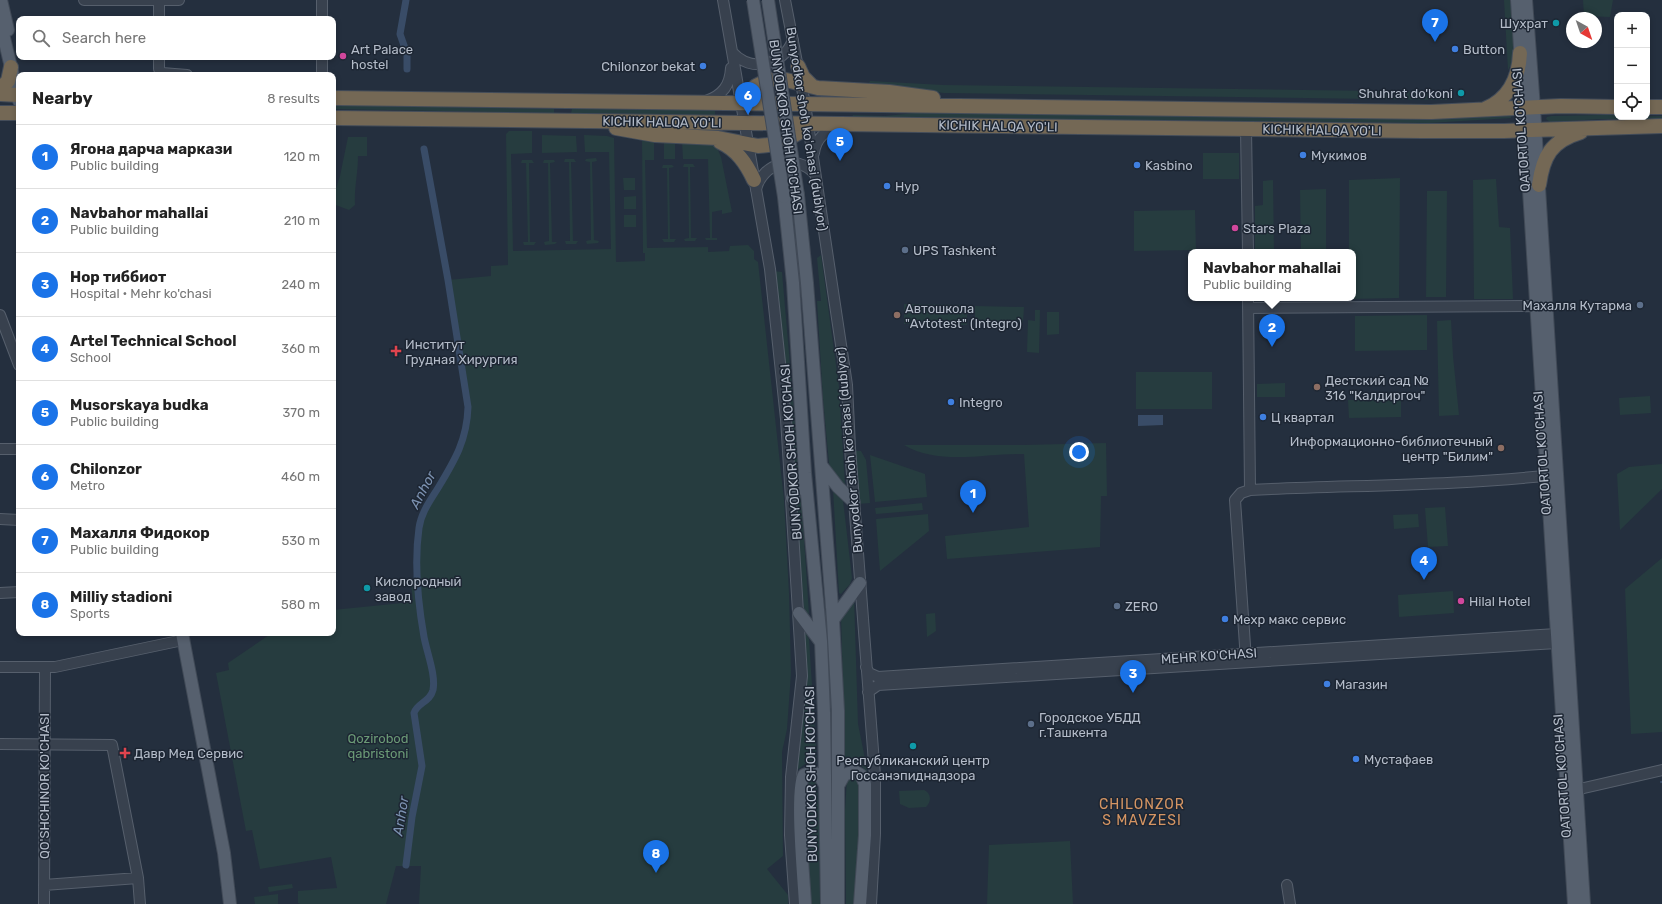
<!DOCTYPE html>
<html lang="en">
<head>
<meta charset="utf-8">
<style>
  :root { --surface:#fff; --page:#f6f6f6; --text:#222; --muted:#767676; --line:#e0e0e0; --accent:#1a73e8 }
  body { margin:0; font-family:Rubik,sans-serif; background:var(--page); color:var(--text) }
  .controls { position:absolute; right:12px; top:12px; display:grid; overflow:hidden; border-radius:8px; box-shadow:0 2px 6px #0003 }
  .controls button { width:36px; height:36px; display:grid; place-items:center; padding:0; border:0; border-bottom:1px solid var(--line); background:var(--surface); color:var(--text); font:20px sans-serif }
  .compass { position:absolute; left:1566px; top:12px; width:36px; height:36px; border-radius:50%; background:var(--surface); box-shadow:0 2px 6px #0003; rotate:140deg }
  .you { position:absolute; left:1079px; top:452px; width:14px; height:14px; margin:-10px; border:3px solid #fff; border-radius:50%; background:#1a73e8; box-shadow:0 0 0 6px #1a73e833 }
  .badge { display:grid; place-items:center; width:26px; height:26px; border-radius:50%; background:var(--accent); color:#fff; font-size:13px; font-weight:700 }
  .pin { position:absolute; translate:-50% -33px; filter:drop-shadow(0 1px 2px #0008) }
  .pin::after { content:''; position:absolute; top:21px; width:14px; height:12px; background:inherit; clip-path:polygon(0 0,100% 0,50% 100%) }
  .popup { position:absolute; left:1188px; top:249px; width:168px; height:52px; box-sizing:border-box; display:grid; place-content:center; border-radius:8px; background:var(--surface); filter:drop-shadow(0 1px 3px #0005); font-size:13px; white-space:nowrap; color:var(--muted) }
  .popup b { font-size:15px; color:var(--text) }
  .popup::after { content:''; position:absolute; left:50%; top:100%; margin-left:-8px; border:8px solid transparent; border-top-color:var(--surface) }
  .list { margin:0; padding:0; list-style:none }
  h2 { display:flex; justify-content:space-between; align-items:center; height:52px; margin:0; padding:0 16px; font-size:17px }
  h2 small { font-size:13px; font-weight:400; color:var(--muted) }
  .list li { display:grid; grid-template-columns:26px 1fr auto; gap:12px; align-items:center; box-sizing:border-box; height:64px; padding:0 16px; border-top:1px solid var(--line) }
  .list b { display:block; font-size:15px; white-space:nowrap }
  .list p { margin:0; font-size:13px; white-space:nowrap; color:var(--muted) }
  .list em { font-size:13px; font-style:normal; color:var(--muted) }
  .icon { flex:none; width:22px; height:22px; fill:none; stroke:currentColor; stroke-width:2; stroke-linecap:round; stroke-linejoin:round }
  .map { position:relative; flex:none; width:1662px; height:904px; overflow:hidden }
  .search { position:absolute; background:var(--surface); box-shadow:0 2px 6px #0003; left:16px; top:16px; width:320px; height:44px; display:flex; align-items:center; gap:10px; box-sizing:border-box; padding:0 14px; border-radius:8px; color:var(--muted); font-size:15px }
  .panel { position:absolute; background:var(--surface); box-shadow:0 2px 6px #0003; left:16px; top:72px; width:320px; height:564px; border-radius:8px }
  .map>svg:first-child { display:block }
  .green { fill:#263c3f }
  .water { fill:#394c67 }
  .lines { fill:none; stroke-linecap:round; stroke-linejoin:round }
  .stream { stroke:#394c67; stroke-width:2 }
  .canal { stroke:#394c67; stroke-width:7 }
  .minor-casing { stroke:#565f6c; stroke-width:12 }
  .major-casing { stroke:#414a57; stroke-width:14 }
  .highway-casing { stroke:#434c59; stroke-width:16 }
  .minor { stroke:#38414e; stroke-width:10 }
  .major { stroke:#56606e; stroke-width:12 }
  .highway { stroke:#746855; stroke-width:14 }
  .major-bridge-casing { stroke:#414a57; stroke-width:14; stroke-linecap:butt }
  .major-bridge { stroke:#56606e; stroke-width:12 }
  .culture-dot { fill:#0f9aa8; stroke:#1d2633; stroke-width:1.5 }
  .shop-dot { fill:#3f7fe0; stroke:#1d2633; stroke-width:1.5 }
  .hotel-dot { fill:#d1479c; stroke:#1d2633; stroke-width:1.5 }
  .service-dot { fill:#5c6f8a; stroke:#1d2633; stroke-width:1.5 }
  .education-dot { fill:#8d6e63; stroke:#1d2633; stroke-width:1.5 }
  .health-dot { fill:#e0444e; stroke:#1d2633; stroke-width:1.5 }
  .labels { text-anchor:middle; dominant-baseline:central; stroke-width:3; stroke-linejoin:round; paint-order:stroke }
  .poi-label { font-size:13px; fill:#b4bcc9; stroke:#1d2633; text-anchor:start }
  .street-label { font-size:13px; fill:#b4bcc9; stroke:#1d2633 }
  .park-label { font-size:13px; fill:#6b9a76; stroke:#1d2633 }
  .water-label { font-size:14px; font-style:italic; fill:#7c92b1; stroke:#1d2633 }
  .neighbourhood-label { font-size:14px; letter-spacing:1px; fill:#d59563; stroke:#1d2633 }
</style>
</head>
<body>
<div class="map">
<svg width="1662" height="904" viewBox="0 0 1662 904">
  <rect width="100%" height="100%" fill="#242f3e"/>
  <path class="green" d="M1504 0H1511C1512 19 1520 54 1508 70Z
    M1583 0H1613L1610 17 1584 16Z
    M870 81 943 85 1447 92V100L944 93 869 83Z
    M333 105 554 109V113L333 109Z
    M572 109 715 110V115L571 113Z
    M915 113 1429 119 1511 116V118L1429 123 852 117 853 115 885 116Z
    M1601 115H1617V117L1662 116V120L1601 119 1550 122 1546 119 1547 117 1551 116Z
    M509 131H532V153L511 154 513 251 611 249 609 152H585L584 135 607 136 614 138 616 262 645 261V253H643L642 139 654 140V160H645L647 248 708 247V252L729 251 730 246 748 245 754 251V259L758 262 784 500 789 593 791 673 787 729 782 752 783 856 767 869 788 895V904H419L421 866H396L386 904H300L298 903V891L337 888 331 857 260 869 252 830 246 831 216 673 229 670 228 663 272 633H333V610L413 602 411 582H424L417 578C418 556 416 533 424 511L460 450 468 422V407L466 385 448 280 491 276V266L508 265 506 134Z
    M542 135 576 136 577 152 542 153Z
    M348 137H367V156H358C358 173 354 189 355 205L349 210 333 204V198L340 176Z
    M664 140H675V159H664Z
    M682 141 716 145 721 157 732 212 722 214V210L712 212V238H717V240H706L705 238H710L708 159H683Z
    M1203 153H1239V179H1203Z
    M596 158 597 161 592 162 594 240 599 241 598 243 587 244 586 241 591 240 590 162 585 161 586 159Z
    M565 159H574L576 162H571L573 241H578L576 244H566L565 241H570L569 162H564Z
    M522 160H532L534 163H529L530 242H536L534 245H524L523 242H528L526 163H521Z
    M544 160H554L555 162 550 163 552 242H557L555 244 545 245 544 242 549 241 548 163H543Z
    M684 164H693L695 167H690L691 238H697L695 241H685L684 239 689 238 688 167H683Z
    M663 165H672L674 167 669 168 670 239H676L674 242H664L662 239H668L667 168H662Z
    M623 178H635V190H624Z
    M1400 178 1399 298 1349 299 1353 298V252H1349V180Z
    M1496 179 1499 227 1510 228 1513 299H1474L1473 180Z
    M1273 180 1274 252H1255V206L1263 205V181Z
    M1326 189V252H1301L1300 190Z
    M1427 191H1447L1446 297H1426Z
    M636 196V209H624V197Z
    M1195 210 1196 250 1134 251V211Z
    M624 215H636V227H624Z
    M821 255 839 387 845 486 831 472 829 463 823 399 817 301H821L817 258Z
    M772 271 782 272 796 435 798 468 793 477Z
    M904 304 967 305V325L904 324Z
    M975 306 1024 307 1023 323 978 322 975 320Z
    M1035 310H1040L1039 353 1027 352 1028 320 1035 321Z
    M1047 312H1059V334L1047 335Z
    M1427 315V350L1355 351V316Z
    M1451 320 1453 356 1459 415 1439 416 1437 321Z
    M1136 372H1212V409H1136Z
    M1285 383V397H1257V384Z
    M1650 396 1651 413 1620 415 1619 398Z
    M1348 400H1401V417L1349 418Z
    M1106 443 1107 496H1101L1100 547 947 559 945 536 1029 527 1024 454C986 453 939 466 904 445H1024Z
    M854 451H861L866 460 870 503 858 504Z
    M870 455 925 474 927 497 875 502Z
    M1662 464V489L1620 530 1617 474 1629 467Z
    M833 489 843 500 852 578 850 584 841 594 839 593Z
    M801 493 809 614 807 613 804 610 795 501Z
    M922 503 923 510 876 514 875 508Z
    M1445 507 1448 546 1428 547 1425 508Z
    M928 514 929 531 880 571 876 519Z
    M1418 514 1419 527 1394 529 1393 515Z
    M1662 558V732L1631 734 1625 589Z
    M1453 591 1454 613 1399 617 1398 595Z
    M854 597 858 724 868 774C862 764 856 762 845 763L841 616Z
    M935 613 936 631 927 637 926 614Z
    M804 630 809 639 817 763 805 764 797 770 806 694Z
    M851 774 858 780 860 808 854 904H846L845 810 847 779Z
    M806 777 816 779 819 808 820 904H809L805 854Z
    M924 790C931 793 932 801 926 807L909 808 900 804 899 791Z
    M1070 841 1073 904H987L989 845Z
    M292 884 293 888 269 892 268 887Z
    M278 894V904H255L254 897Z"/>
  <path class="water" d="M1138 415H1163V425L1138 426Z"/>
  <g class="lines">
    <path class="stream" d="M1661 782H1662"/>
    <path class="canal" d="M406 0 400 34 407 54V69
      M406 865 412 817 422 766 414 713C417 703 430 702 433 690 436 675 427 653 424 637 418 603 414 563 419 528 421 513 430 501 438 488 455 460 467 440 468 407L448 280 424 149"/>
    <g class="minor-casing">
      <path id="minor" d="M84 0H179
        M723 0 770 269 786 419 802 676 791 777 790 835 795 904
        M785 0 805 104 847 385 850 448 875 776V834L871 904
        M159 19V1
        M322 19V0
        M732 52C751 73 783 66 793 40
        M159 57V69L162 73 187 75
        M322 75V57
        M706 101C723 95 730 85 731 68
        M1246 129 1248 252
        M814 153C816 138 825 131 840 126
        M756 190C761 163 797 153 815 174
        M1248 298 1250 490
        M1248 308 1544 306
        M0 315 19 365
        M0 449H19
        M0 519 19 520
        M0 593 19 592
        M1246 660 1235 500 1241 493 1250 490C1351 485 1452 486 1553 475
        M0 667H55L183 640
        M866 667 869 673 878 677 1557 634
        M868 692 878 685 1557 643
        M0 744 112 745 138 878 140 904
        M1571 790 1584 788 1662 770
        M44 885 138 878
        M1287 885 1290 904
        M44 904 45 668"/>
    </g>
    <g class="major-casing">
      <path id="major" d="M1 0 8 30
        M1517 0 1574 904
        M1526 0 1534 108 1584 904
        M0 21 19 101
        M798 195 807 283 833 620 838 711V904
        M784 197 793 283 805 473 821 641 824 713 827 904
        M821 465 838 487 854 502
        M792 498 805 473
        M799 613 820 641
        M833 620 860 583
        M182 633 224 853 230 904
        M839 784 844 775 854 771 861 775 865 784V835L860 904
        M805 904C804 882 795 789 804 775L813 772 820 776 825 785"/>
    </g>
    <g class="highway-casing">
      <path id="highway" d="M798 66 803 77 812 86
        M0 89 8 81 11 67
        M0 94 19 95
        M333 98 1431 112 1561 106 1617 107
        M741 103 745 96 756 86 768 80 782 79 818 88 889 92 933 98
        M1647 107H1662
        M1485 109C1509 99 1519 77 1520 53
        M0 113H19
        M333 118 1422 131H1504L1662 126
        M616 128 655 135 718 138 758 146 768 145 786 140 798 133 808 124
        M720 142C737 150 746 163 754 180
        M1539 185C1543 156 1551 141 1581 132"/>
    </g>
    <use href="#minor" class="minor"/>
    <use href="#major" class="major"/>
    <use href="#highway" class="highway"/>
    <g class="major-bridge-casing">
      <path id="major-bridge" d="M753 0 784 197
        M768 0 798 195"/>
    </g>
    <use href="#major-bridge" class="major-bridge"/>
  </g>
  <g class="culture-dot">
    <circle cx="1556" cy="23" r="4"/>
    <circle cx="1461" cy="93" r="4"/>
    <circle cx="367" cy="588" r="4"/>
    <circle cx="913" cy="746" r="4"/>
  </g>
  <g class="shop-dot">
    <circle cx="1455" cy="49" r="4"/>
    <circle cx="703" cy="66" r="4"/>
    <circle cx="1303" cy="155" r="4"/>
    <circle cx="1137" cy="165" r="4"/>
    <circle cx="887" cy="186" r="4"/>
    <circle cx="951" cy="402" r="4"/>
    <circle cx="1263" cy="417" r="4"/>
    <circle cx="1225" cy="619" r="4"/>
    <circle cx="1327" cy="684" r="4"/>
    <circle cx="1356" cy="759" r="4"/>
  </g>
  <g class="hotel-dot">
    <circle cx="343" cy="56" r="4"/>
    <circle cx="1235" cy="228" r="4"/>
    <circle cx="1461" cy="601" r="4"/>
  </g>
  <g class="service-dot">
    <circle cx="905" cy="250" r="4"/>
    <circle cx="1640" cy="305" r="4"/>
    <circle cx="1117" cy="606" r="4"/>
    <circle cx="1031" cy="724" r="4"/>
  </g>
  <g class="education-dot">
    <circle cx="897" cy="315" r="4"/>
    <circle cx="1317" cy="387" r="4"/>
    <circle cx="1501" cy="448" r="4"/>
  </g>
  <g class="health-dot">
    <path d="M394 345h4v4h4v4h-4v4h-4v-4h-4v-4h4z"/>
    <path d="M123 747h4v4h4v4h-4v4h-4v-4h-4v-4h4z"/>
  </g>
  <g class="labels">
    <g class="poi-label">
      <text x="1548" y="23" text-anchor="end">Шухрат</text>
      <text x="351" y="49">Art Palace<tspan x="351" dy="15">hostel</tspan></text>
      <text x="1463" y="49">Button</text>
      <text x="695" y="66" text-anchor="end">Chilonzor bekat</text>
      <text x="1453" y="93" text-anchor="end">Shuhrat do'koni</text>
      <text x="1311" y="155">Мукимов</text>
      <text x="1145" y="165">Kasbino</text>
      <text x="895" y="186">Нур</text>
      <text x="1243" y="228">Stars Plaza</text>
      <text x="913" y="250">UPS Tashkent</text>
      <text x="1632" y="305" text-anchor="end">Махалля Кутарма</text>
      <text x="905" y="308">Автошкола<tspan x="905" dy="15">"Avtotest" (Integro)</tspan></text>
      <text x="405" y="344">Институт<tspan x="405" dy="15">Грудная Хирургия</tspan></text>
      <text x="1325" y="380">Дестский сад №<tspan x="1325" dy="15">316 "Калдиргоч"</tspan></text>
      <text x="959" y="402">Integro</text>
      <text x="1271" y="417">Ц квартал</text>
      <text x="1493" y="441" text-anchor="end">Информационно-библиотечный<tspan x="1493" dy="15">центр "Билим"</tspan></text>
      <text x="375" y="581">Кислородный<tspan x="375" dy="15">завод</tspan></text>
      <text x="1469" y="601">Hilal Hotel</text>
      <text x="1125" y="606">ZERO</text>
      <text x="1233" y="619">Мехр макс сервис</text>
      <text x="1335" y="684">Магазин</text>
      <text x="1039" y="717">Городское УБДД<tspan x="1039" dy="15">г.Ташкента</tspan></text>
      <text x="134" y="753">Давр Мед Сервис</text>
      <text x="1364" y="759">Мустафаев</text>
      <text x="913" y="760" text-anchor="middle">Республиканский центр<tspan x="913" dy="15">Госсанэпиднадзора</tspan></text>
    </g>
    <g class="street-label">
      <text transform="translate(662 122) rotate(1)">KICHIK HALQA YO'LI</text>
      <text transform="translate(998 126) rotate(1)">KICHIK HALQA YO'LI</text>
      <text transform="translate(786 127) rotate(82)">BUNYODKOR SHOH KO'CHASI</text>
      <text transform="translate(807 129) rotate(81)">Bunyodkor shoh koʻchasi (dublyor)</text>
      <text transform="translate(1322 130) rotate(1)">KICHIK HALQA YO'LI</text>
      <text transform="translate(1521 130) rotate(-94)">QATORTOL KO'CHASI</text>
      <text transform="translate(849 450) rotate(-95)">Bunyodkor shoh koʻchasi (dublyor)</text>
      <text transform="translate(791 452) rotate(-94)">BUNYODKOR SHOH KO'CHASI</text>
      <text transform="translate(1542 453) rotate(-94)">QATORTOL KO'CHASI</text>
      <text transform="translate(1209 656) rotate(-4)">MEHR KO'CHASI</text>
      <text transform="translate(811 774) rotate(-91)">BUNYODKOR SHOH KO'CHASI</text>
      <text transform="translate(1562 776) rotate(-94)">QATORTOL KO'CHASI</text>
      <text transform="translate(44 786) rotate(-90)">QO'SHCHINOR KO'CHASI</text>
    </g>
    <g class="park-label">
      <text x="378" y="738">Qozirobod<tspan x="378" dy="15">qabristoni</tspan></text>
    </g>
    <g class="water-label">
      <text transform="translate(423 490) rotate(-62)">Anhor</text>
      <text transform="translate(401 816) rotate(-81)">Anhor</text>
    </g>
    <g class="neighbourhood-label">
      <text x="1142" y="804">CHILONZOR<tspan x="1142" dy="16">S MAVZESI</tspan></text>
    </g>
  </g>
</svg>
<div class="controls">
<button>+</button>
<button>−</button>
<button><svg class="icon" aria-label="locate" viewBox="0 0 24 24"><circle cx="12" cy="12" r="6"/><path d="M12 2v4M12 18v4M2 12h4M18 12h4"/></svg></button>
</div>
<svg class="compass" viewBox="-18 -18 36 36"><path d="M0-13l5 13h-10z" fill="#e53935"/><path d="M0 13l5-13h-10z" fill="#767676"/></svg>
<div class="you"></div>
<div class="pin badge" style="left:973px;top:513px">1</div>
<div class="pin badge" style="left:1272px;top:347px">2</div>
<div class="popup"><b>Navbahor mahallai</b>Public building</div>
<div class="pin badge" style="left:1133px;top:693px">3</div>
<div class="pin badge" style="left:1424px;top:580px">4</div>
<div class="pin badge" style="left:840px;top:161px">5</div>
<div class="pin badge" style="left:748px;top:115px">6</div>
<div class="pin badge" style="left:1435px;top:42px">7</div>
<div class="pin badge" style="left:656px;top:873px">8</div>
<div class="search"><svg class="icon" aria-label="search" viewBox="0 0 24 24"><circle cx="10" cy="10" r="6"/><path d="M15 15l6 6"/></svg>Search here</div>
<section class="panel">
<h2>Nearby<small>8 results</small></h2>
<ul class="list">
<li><span class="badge">1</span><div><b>Ягона дарча маркази</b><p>Public building</p></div><em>120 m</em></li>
<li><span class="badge">2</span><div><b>Navbahor mahallai</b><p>Public building</p></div><em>210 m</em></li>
<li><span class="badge">3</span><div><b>Нор тиббиот</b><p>Hospital · Mehr ko'chasi</p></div><em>240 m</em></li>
<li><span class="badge">4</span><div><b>Artel Technical School</b><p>School</p></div><em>360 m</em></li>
<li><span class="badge">5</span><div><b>Musorskaya budka</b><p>Public building</p></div><em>370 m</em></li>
<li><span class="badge">6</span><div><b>Chilonzor</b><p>Metro</p></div><em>460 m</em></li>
<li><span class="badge">7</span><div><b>Махалля Фидокор</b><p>Public building</p></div><em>530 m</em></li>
<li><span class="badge">8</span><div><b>Milliy stadioni</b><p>Sports</p></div><em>580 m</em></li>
</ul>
</section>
</div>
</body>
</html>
